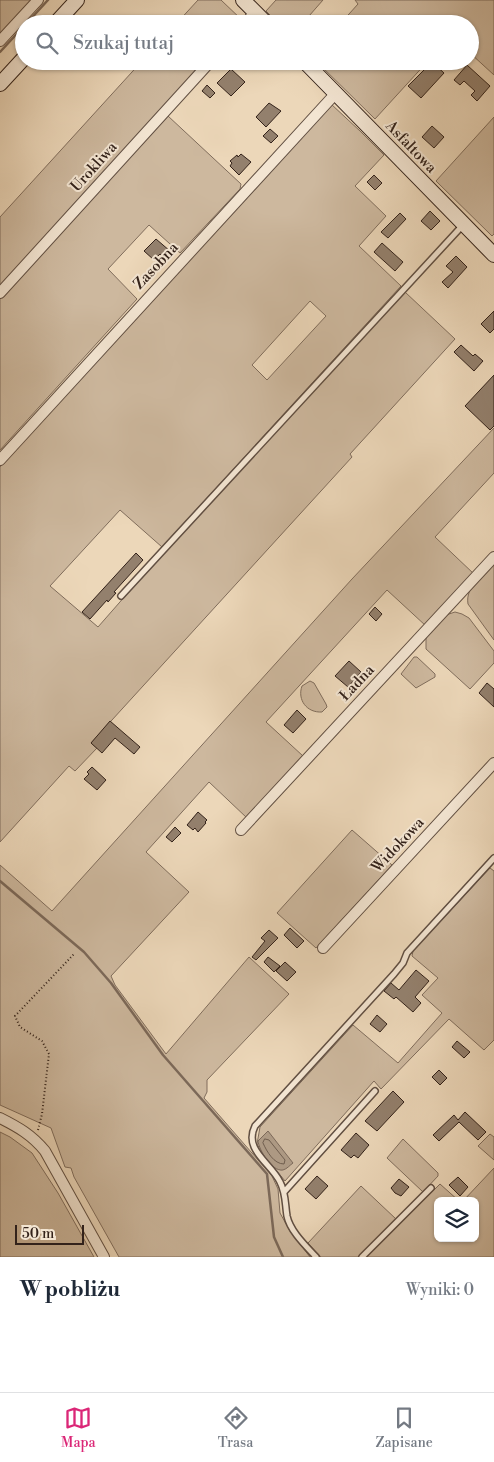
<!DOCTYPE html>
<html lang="pl">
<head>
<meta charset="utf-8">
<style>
  :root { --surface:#fff; --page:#f2f2f3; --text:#1f2937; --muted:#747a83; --line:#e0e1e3; --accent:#db2777 }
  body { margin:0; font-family:"Libre Bodoni",serif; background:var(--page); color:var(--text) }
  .controls { position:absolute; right:15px; bottom:15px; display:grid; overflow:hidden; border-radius:8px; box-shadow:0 1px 4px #0004 }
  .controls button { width:45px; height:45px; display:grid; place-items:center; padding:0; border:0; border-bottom:1px solid var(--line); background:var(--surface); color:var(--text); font:25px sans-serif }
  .scale { position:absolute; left:15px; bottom:12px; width:69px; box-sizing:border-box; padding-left:5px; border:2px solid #33221a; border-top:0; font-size:14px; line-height:18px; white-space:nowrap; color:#33221a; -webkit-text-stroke:4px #f3e5d2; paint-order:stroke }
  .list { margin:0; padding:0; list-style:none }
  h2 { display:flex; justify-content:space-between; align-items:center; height:65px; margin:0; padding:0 20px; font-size:21px }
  h2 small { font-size:16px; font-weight:400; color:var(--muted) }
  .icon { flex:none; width:28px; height:28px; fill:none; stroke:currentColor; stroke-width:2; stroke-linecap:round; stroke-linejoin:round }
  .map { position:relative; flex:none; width:494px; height:1257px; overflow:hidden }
  .search { position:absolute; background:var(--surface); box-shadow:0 1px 4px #0004; left:15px; right:15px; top:15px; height:55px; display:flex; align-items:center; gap:12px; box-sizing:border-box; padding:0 18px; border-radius:28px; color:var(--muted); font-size:19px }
  .sheet { height:135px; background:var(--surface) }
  nav { display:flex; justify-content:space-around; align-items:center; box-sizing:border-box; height:70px; border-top:1px solid var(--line); background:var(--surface); font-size:14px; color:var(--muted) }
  nav a { display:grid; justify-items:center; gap:2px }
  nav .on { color:var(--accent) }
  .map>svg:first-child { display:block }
  .green { fill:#cdb89e; stroke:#806d5c; fill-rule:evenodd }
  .water { fill:#ad9983; stroke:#7c6959 }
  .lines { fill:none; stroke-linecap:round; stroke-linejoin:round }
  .shore { stroke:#705e4e; stroke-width:1 }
  .stream { stroke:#7c6959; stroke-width:2.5 }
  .building { fill:#93806d; stroke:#33221a }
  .lane-casing { stroke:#614f42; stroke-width:8 }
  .street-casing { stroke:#614f42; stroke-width:12 }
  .secondary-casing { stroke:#33221a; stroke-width:16 }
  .path { stroke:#33221a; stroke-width:2; stroke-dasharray:1 2.5; stroke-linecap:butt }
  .lane { stroke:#f3e5d2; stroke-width:5 }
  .street { stroke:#f3e5d2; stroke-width:10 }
  .secondary { stroke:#f3e5d2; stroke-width:14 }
  .labels { text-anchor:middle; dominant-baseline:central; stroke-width:4; stroke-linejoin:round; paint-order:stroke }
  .street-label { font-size:15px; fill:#33221a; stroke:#f3e5d2 }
</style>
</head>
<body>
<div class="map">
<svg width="494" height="1257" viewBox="0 0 494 1257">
  <rect width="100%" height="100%" fill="#ecd7b9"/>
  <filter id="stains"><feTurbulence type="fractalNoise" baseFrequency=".004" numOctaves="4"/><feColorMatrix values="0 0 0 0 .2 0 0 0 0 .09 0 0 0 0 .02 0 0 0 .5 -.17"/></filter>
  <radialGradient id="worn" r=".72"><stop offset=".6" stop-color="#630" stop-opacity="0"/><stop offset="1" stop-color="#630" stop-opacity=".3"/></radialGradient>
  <path class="green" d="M0 0H33L0 36Z
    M198 0H221L243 21 241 24H176Z
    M276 0H323L302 24H279L266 11Z
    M355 0H494V75L470 53V24H340L358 4Z
    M142 61H206L0 288V217Z
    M316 61H428L375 119Z
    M331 104 360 131 384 155 355 186 386 216 359 246 401 286 162 547 120 510 50 586 98 627 155 562 405 292 455 339 350 454 352 457 91 743 97 748 75 771 69 766 0 842V467ZM310 301 326 316 267 380 252 365Z
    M168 116 241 184 240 189 180 253 149 225 108 269 137 299 0 450V298Z
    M494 117V234L492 236 436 181Z
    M494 428V473L435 537 474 574 426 626 387 590 266 722 303 756 247 818 209 782 146 852 189 892 111 976 115 985 166 1054 249 957 289 994 207 1080V1092L204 1098 272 1176 278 1189 280 1213 290 1231 310 1257H119L74 1177 71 1168 65 1167 51 1128 0 1105V865L52 911 352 579Z
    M494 563V640L468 604C465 587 483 575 494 563Z
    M455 612 462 614 469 618 494 651V663L470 689 426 649V634L446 615Z
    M414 657H417L435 674V677L416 688 401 674Z
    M310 681 314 683 326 704 327 707 322 712C307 713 297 700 302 686Z
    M352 830 392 865 316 948 277 913Z
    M490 868 494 871V1040L484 1050 449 1019 381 1089 374 1081 285 1181 263 1154 257 1144 260 1127 353 1025 398 1063 442 1013 422 995 438 978 412 956 413 951Z
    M0 1132 10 1137 32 1153 58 1193 94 1257H0Z
    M490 1134 494 1137V1160L478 1146Z
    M403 1139 438 1173V1176L423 1192 387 1158Z
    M494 1168V1257H367L440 1184 459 1201H438V1238H475V1201H463Z
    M361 1186 396 1219 360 1257H321L308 1243Z"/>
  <path class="water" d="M268 1131 293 1163C290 1165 287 1169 283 1170 272 1172 259 1150 258 1141Z"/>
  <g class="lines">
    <path class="shore" d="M265 1139 269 1140 285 1160 284 1164C274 1164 267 1152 263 1143Z"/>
    <path class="stream" d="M26 24 48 0
      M0 52 24 26
      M0 881 84 952 111 983 163 1055 267 1174 274 1237 283 1257"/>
  </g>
  <path class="building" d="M432 62 444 73 421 98 408 86Z
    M467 65 490 86 477 101 471 95 475 91 464 81 460 85 454 80Z
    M231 69 245 82 231 96 217 83Z
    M207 85 215 93 210 98 202 91Z
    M269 103 281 111 266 127 256 117Z
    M432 126 444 137 434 148 422 137Z
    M270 129 278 136 271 143 263 136Z
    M241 154 251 162 239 175 230 166 232 163 230 161 237 155 238 157Z
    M374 175 382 183 375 190 367 182Z
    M430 211 440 221 431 230 421 221Z
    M400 213 406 219 388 238 381 232Z
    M156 239 170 251 164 257 160 254 154 260 144 251Z
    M382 243 403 262 395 271 374 252Z
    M456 256 467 267 448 288 442 282 453 272 446 266Z
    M494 311V329L490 333 481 324Z
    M461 345 473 356 475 354 483 361 474 371 454 352Z
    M494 375V426L490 430 465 406Z
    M136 553 143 560 114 592 116 593 108 602 107 600 90 619 82 612Z
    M375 607 382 614 376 621 369 614Z
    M349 661 361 672 348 687 335 676Z
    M487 683 494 689V707L479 693Z
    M297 710 306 719 293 733 284 725Z
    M110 721 140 747 134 754 115 738 102 753 91 743Z
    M92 767 106 780 97 790 84 779 89 774 87 772Z
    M198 812 207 820 205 822 206 823 198 832 195 828 193 830 187 825Z
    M175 827 181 833 172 842 166 837Z
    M290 928 304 941 297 948 284 935Z
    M269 930 278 938 256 960 252 957 265 941 261 938Z
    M268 957 280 966 274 972 264 962Z
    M285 962 296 972 287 981 276 971Z
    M416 970 429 981 415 997 421 1003 413 1012 396 997 394 999 384 991 391 983 399 990Z
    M377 1015 387 1024 380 1032 370 1024Z
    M457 1041 470 1052 464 1058 452 1047Z
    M439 1070 447 1078 440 1085 432 1077Z
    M393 1091 404 1102 377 1131 365 1121Z
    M465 1112 486 1132 478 1140 459 1122 439 1141 433 1135 454 1115 458 1120Z
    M356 1133 369 1145 358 1158 354 1155 351 1158 341 1150Z
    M317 1176 328 1186 316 1199 305 1189Z
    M458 1177 468 1187 460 1196 449 1185Z
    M399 1179 409 1187 401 1196 395 1193 391 1188Z"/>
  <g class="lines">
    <g class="lane-casing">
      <path id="lane" d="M121 596 463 225
        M284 1192 375 1091
        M316 1257C306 1246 290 1231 287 1216 285 1204 286 1193 280 1182 271 1163 243 1150 255 1126L394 974 403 963 407 953 494 858
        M362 1257 431 1188"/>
    </g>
    <g class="street-casing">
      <path id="street" d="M245 24 255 12
        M0 41 38 0
        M0 293 211 61
        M0 460 336 93
        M241 830 494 557
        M323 948 494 763
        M0 1118C18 1127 32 1135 45 1151L104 1257"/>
    </g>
    <g class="secondary-casing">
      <path id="secondary" d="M243 0 267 24
        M55 24 77 0
        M304 61 494 255
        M0 84 24 58"/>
    </g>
    <path class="path" d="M38 1130 42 1114 49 1054 42 1041 20 1027 15 1016 74 954"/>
    <use href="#lane" class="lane"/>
    <use href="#street" class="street"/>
    <use href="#secondary" class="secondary"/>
  </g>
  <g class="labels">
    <g class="street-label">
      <text transform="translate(411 147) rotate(46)">Asfaltowa</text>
      <text transform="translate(94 167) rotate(-48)">Urokliwa</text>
      <text transform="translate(156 266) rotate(-47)">Zasobna</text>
      <text transform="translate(357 683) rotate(-47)">Ładna</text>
      <text transform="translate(398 845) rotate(-47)">Widokowa</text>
    </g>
  </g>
  <rect width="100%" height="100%" filter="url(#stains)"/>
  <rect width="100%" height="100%" fill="url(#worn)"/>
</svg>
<div class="controls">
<button><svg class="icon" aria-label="layers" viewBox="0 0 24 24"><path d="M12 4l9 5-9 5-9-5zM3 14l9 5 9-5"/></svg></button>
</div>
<div class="scale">50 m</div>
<div class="search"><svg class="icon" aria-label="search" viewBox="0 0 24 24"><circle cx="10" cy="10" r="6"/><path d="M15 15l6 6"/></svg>Szukaj tutaj</div>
</div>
<section class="sheet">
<h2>W pobliżu<small>Wyniki: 0</small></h2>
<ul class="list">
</ul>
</section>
<nav>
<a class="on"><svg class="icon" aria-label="map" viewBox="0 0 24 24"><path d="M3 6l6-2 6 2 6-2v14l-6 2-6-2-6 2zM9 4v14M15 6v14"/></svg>Mapa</a>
<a><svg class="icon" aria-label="directions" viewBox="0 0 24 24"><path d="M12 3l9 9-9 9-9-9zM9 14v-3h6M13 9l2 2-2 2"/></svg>Trasa</a>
<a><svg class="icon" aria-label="saved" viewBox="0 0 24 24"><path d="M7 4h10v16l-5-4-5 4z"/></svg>Zapisane</a>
</nav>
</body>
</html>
